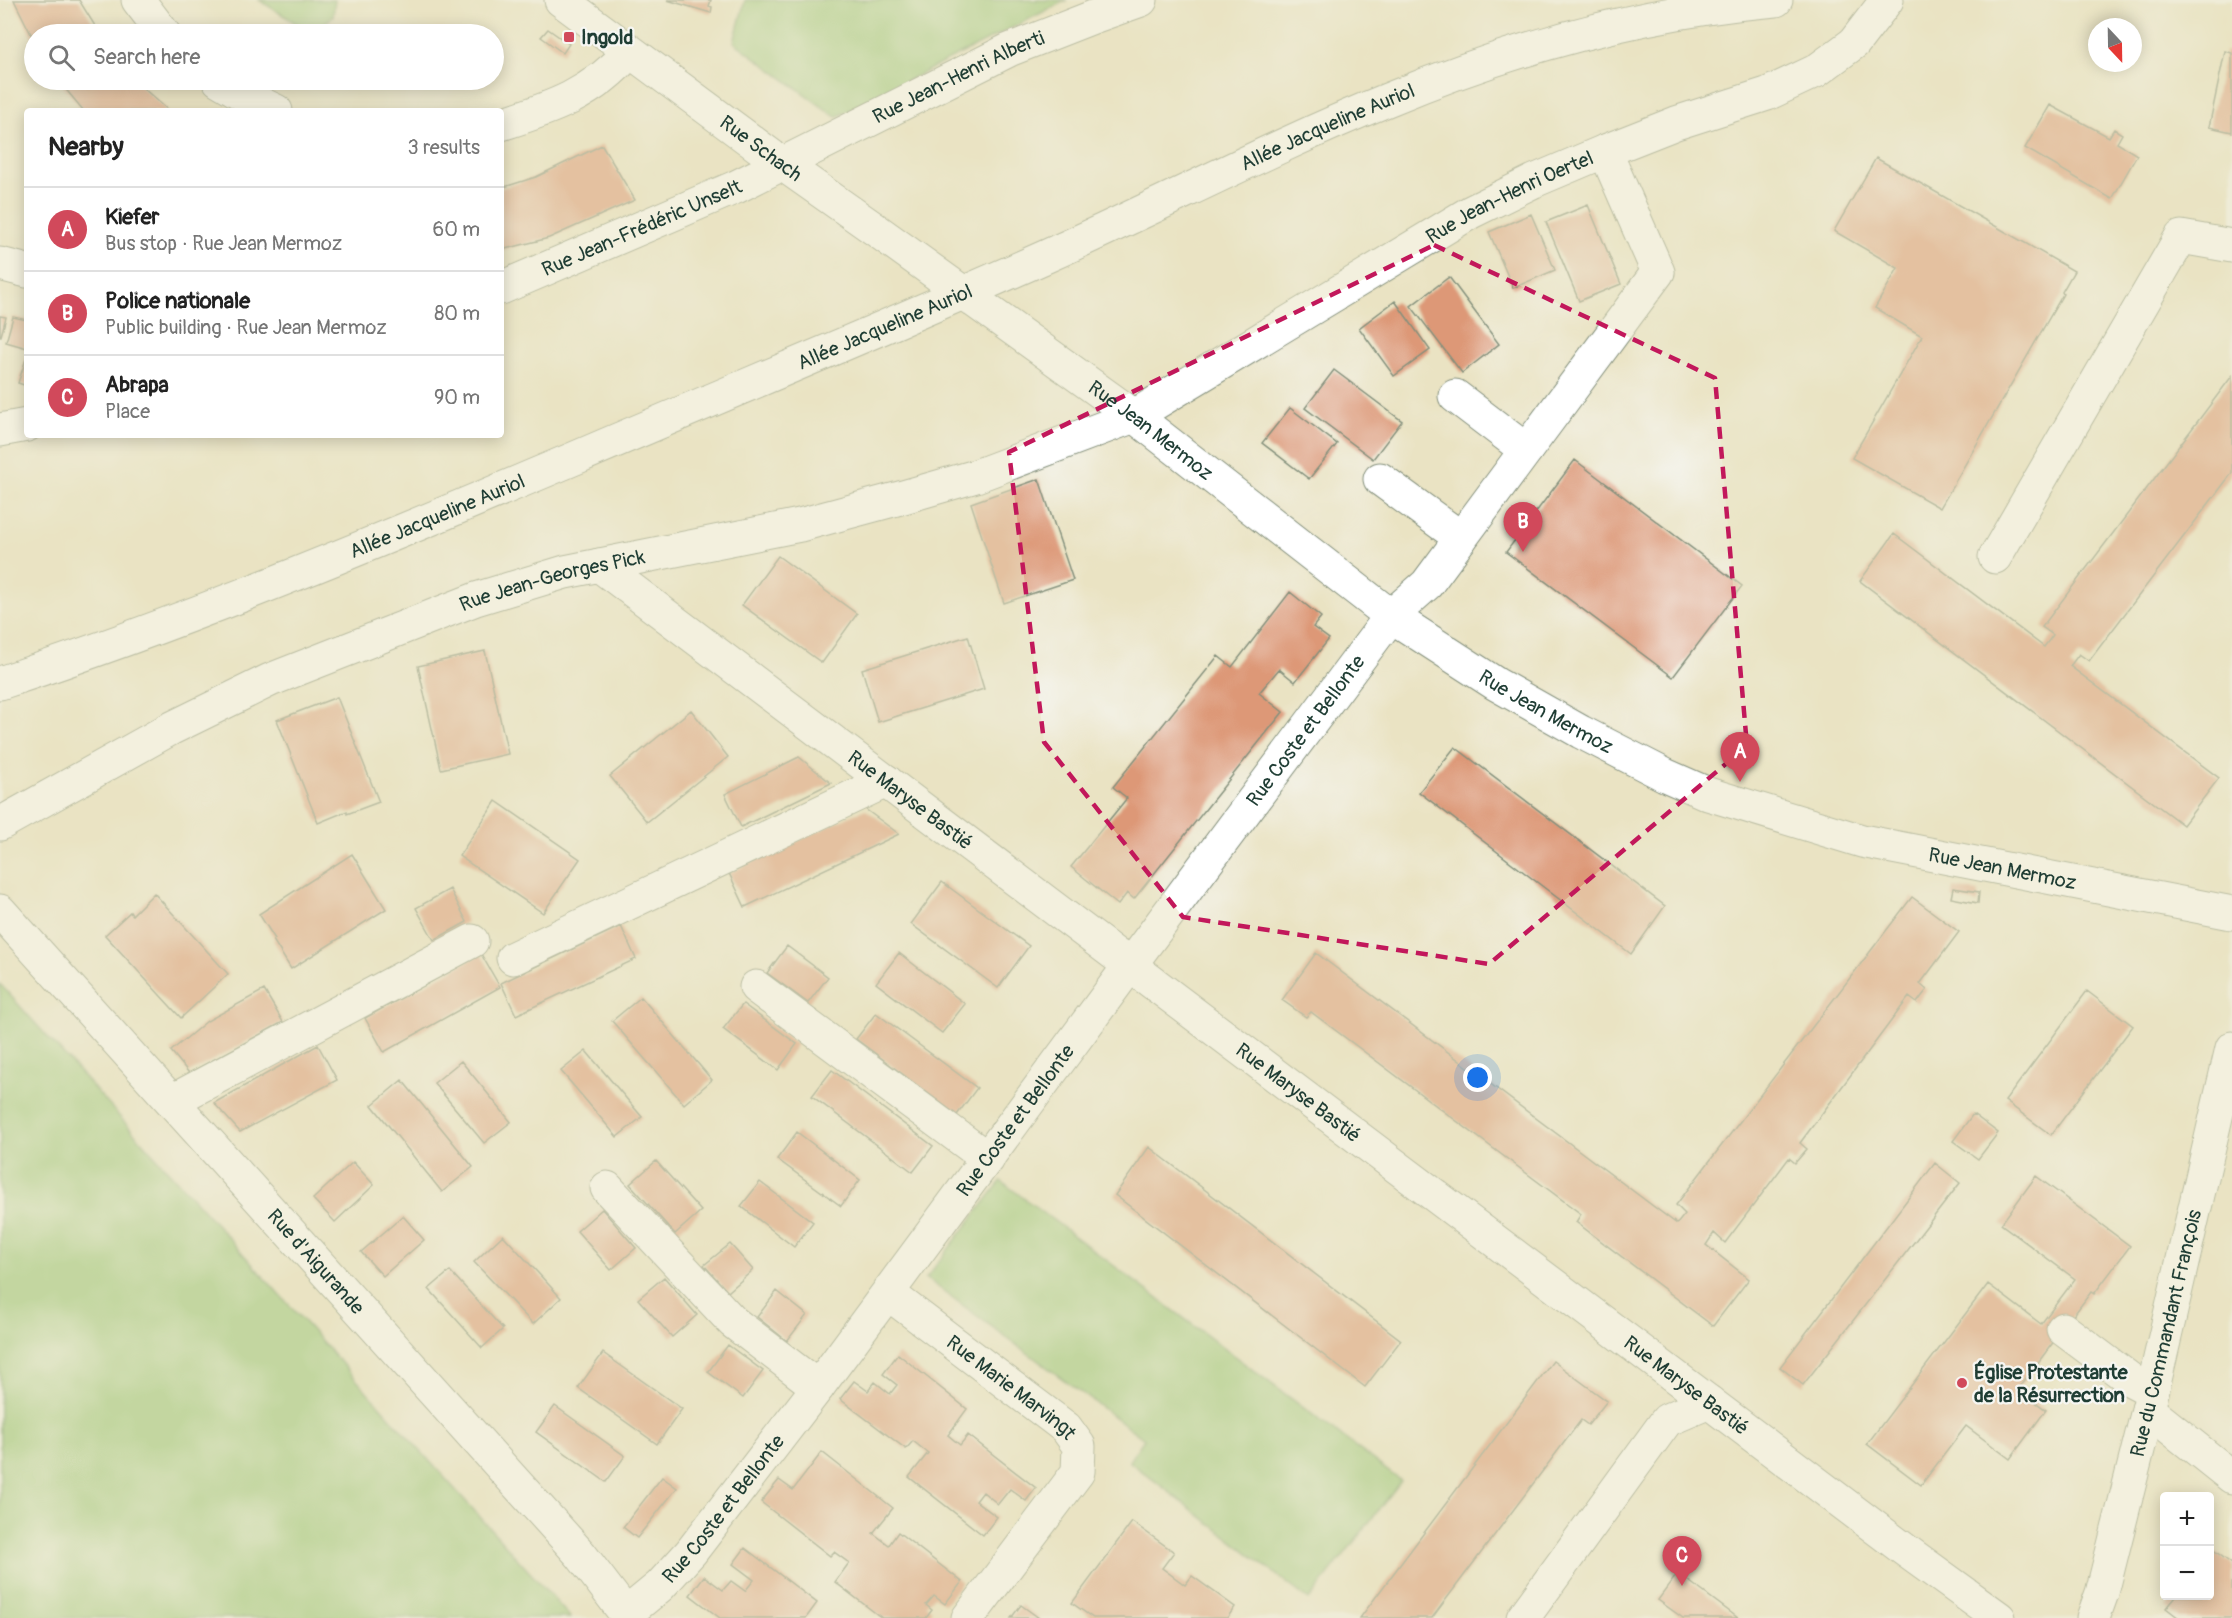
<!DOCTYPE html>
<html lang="en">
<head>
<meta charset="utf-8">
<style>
  :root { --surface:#fff; --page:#f2f2f2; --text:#222; --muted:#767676; --line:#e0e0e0; --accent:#d1495b }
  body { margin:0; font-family:Pangolin,sans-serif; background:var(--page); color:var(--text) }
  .controls { position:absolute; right:18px; bottom:18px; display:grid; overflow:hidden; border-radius:6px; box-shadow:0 3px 15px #0003 }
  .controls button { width:54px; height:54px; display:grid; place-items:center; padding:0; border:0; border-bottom:2px solid var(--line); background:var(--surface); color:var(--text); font:30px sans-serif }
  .compass { position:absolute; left:2088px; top:18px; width:54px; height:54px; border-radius:50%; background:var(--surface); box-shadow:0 3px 15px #0003; rotate:158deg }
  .you { position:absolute; left:1478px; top:1078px; width:21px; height:21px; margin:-15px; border:4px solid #fff; border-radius:50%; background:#1a73e8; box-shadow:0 0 0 9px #1a73e833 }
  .badge { display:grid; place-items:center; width:39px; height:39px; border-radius:50%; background:var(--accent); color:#fff; font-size:20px; font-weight:700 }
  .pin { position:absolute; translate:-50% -50px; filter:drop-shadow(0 2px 3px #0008) }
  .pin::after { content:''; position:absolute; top:32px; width:21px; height:18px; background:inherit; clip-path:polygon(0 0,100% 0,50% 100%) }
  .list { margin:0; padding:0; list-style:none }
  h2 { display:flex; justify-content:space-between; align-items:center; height:78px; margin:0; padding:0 24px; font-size:26px }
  h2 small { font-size:20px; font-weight:400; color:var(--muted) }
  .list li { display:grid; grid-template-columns:39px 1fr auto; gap:18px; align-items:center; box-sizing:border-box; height:84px; padding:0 24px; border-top:2px solid var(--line) }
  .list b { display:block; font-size:22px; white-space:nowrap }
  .list p { margin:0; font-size:20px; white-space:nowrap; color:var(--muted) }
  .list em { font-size:20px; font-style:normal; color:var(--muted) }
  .icon { flex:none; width:33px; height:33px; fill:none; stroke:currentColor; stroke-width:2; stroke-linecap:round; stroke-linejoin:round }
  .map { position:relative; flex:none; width:2232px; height:1618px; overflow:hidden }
  .search { position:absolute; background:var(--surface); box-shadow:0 3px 15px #0003; left:24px; top:24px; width:480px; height:66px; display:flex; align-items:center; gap:15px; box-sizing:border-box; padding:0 21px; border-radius:33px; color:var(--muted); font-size:22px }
  .panel { position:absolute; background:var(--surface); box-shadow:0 3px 15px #0003; left:24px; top:108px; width:480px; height:330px; border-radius:6px }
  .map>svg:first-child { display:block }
  .green { fill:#94c676; stroke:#5a8255; stroke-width:1.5 }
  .building { fill:#dd9877 }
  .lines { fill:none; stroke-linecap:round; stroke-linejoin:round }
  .minor-casing { stroke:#84907c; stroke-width:35 }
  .minor { stroke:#fff; stroke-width:33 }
  .marked { fill:none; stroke:#c2185b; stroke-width:4.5; stroke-dasharray:12 8; stroke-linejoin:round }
  .poi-dot { fill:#d1495b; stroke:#f6f6f2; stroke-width:2 }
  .labels { text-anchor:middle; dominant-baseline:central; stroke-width:4.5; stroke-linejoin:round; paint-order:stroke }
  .poi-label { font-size:20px; font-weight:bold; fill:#1f3d34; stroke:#f6f6f2; text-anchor:start }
  .street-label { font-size:20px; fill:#1f3d34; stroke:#f6f6f2 }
</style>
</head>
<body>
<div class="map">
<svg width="2232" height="1618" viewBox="0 0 2232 1618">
  <rect width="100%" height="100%" fill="#f6f6f2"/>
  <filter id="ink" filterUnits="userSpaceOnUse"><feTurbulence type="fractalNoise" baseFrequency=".0167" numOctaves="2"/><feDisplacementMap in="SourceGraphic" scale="12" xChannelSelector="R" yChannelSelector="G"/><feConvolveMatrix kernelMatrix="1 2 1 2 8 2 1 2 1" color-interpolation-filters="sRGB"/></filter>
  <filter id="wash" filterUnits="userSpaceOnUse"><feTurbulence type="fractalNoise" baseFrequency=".008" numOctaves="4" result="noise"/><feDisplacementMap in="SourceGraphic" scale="24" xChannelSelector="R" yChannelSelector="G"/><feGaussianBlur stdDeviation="1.35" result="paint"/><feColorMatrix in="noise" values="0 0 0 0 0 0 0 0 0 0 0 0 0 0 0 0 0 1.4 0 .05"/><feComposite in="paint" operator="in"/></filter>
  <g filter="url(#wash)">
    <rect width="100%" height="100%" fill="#eae3c3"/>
    <path class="green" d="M259 0H335L333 16 313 34Z
      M745 0H1067L836 117 734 42Z
      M0 984 571 1618H0Z
      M1001 1181 1401 1481 1309 1600 1129 1461 1144 1439 926 1278Z"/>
    <g id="blocks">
      <path class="building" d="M14 0H79L100 34H34V40Z
        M667 0H711L709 6 712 7 711 13Z
        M548 29 569 44 563 53 541 37Z
        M2225 51 2232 53V132L2209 127Z
        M58 80H134L169 111H84Z
        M2050 105 2109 137 2114 129 2122 134 2117 143 2137 155 2112 199 2025 148Z
        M602 145 635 200 549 238 501 250V188L536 177Z
        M1876 158 2074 271 2062 292 2063 294 1940 508 1852 458 1922 336 1875 308 1898 268 1834 231Z
        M1588 205 1621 284 1579 301 1546 222Z
        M1531 214 1555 270 1513 288 1489 232Z
        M1449 277 1499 344 1462 373 1411 306Z
        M1395 301 1430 350 1394 376 1359 328Z
        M0 316 6 317 1 336H0Z
        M13 317 27 320V348L6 342Z
        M27 356V386L18 383Z
        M1334 370 1402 421 1373 459 1305 408Z
        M2232 376V473L2089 661 2079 654 2070 666 2219 778 2183 825 1860 581 1894 534 2044 647 2053 635 2042 627Z
        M1290 408 1337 444 1309 479 1262 443Z
        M1575 460 1742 586 1673 677 1506 552Z
        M1039 479 1073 580 1004 603 971 503Z
        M778 556 857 614 822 663 742 605Z
        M1290 592 1321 617 1313 627 1329 639 1295 682 1279 669 1259 693 1283 712 1134 899 1127 893 1118 905 1071 867 1127 798 1113 787 1218 656 1232 667Z
        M968 636 984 689 878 722 862 669Z
        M485 651 508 754 441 769 418 666Z
        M337 697 379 802 347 814V811L318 823 277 720Z
        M691 710 728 757 647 822 610 776Z
        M1455 747 1665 906 1631 954 1419 792Z
        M799 757 831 783 741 827 725 794Z
        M496 801 580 859 543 913 459 856Z
        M865 809 899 834 745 907 729 873Z
        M352 854 386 909 291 969 273 940 275 939 259 914Z
        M942 882 1029 946 998 988 911 924Z
        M1953 888 1979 892 1978 903 1951 898Z
        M450 889 467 922 434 940 416 908Z
        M154 893 228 974 181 1018 105 935 130 912 132 915Z
        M1912 897 1959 932 1920 984 1927 990 1922 996 1917 1003 1909 997 1800 1143 1807 1149 1795 1163 1789 1158 1725 1243 1714 1233 1706 1245 1749 1279 1713 1326 1576 1222 1581 1214 1311 1012 1306 1017 1282 1000 1316 953 1677 1224 1685 1214 1676 1205Z
        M621 926 636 959 516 1015 501 983Z
        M787 946 828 977 808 1003 767 973Z
        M899 953 965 1004 942 1033 876 983Z
        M481 954 500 987 384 1052 365 1018Z
        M264 990 283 1022 189 1073 171 1051 207 1021Z
        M2087 991 2133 1026 2051 1135 2005 1101Z
        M641 997 712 1080 684 1104 612 1021Z
        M743 1004 797 1044 778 1070 723 1029Z
        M876 1013 977 1088 957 1115 856 1039Z
        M318 1045 337 1080 240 1132 214 1103Z
        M586 1051 642 1117 617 1137 561 1071Z
        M461 1061 511 1122 484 1143 434 1083Z
        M832 1070 933 1146 913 1172 812 1096Z
        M402 1080 473 1167 442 1192 372 1105Z
        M1973 1114 1998 1133 1978 1159 1953 1141Z
        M797 1132 860 1180 841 1206 777 1159Z
        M1149 1147 1401 1340 1365 1387 1115 1195Z
        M656 1161 701 1211 675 1234 630 1184Z
        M353 1162 374 1185 335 1222 313 1199Z
        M1935 1163 1960 1183 1803 1385 1780 1367Z
        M2036 1176 2130 1246 2094 1294 2091 1292 2018 1389 2046 1410 2010 1459 1966 1426 1921 1485 1867 1444 1988 1284 2041 1324 2075 1279 2001 1224Z
        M760 1182 813 1222 794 1247 741 1206Z
        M602 1209 636 1248 611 1270 577 1231Z
        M403 1216 424 1240 383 1276 361 1252Z
        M503 1235 561 1298 533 1324 474 1262Z
        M730 1244 753 1270 728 1292 704 1265Z
        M450 1271 503 1329 482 1348 429 1289Z
        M664 1277 697 1315 672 1337 638 1299Z
        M777 1291 807 1315 787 1341 757 1317Z
        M728 1345 763 1371 743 1398 708 1372Z
        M603 1353 682 1409 657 1444 578 1388Z
        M898 1354 967 1409 948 1435 960 1445 968 1435 1036 1488 1026 1501 1010 1489 998 1504 983 1492 976 1501 997 1517 983 1535 909 1477 928 1453 913 1441 906 1449 840 1399 854 1381 868 1391 875 1382 890 1394 897 1385 883 1374Z
        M1553 1361 1607 1401 1588 1425 1581 1420 1432 1618H1360Z
        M555 1406 625 1456 606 1482 536 1432Z
        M822 1452 893 1508 873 1533 889 1545 898 1532 962 1582 945 1604 934 1596 926 1605 932 1610 926 1618H882L835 1582 849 1563 834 1552 830 1556 761 1502 779 1480 793 1490Z
        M662 1477 677 1488 637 1538 623 1527Z
        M1132 1522 1174 1552 1162 1568 1185 1585 1192 1576 1235 1607 1227 1618H1093L1072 1603Z
        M745 1548 817 1603 806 1618H720L690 1595 704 1576 723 1590 731 1581 745 1591 754 1580 733 1564Z
        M2212 1549 2232 1564V1618H2179L2166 1608 2176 1596H2210V1552Z
        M1678 1573 1738 1618H1683L1658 1600Z
        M1021 1605 1039 1618H1011Z"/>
    </g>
  </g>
  <g filter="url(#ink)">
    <use href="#blocks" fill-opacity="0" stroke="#84907c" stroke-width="1.5"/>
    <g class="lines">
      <g class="minor-casing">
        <g id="minor">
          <path d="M138 0 164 34"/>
          <path id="s1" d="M561 0 781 163 876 230 1134 416 1391 616 1496 684 1581 732 1665 775 1708 794 1862 841 2232 913"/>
          <path d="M219 80 251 99 276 111"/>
          <path d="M501 124C552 108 593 94 629 52"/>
          <path d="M0 264 27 271"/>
          <path id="s2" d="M501 288 736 187 1009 50 1093 17 1141 0"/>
          <path d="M1455 396 1526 450"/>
          <path d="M0 430 27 425"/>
          <path d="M1380 479 1461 538"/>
          <path d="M1995 557 2181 237 2232 246"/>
          <path id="s3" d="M599 565 1905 1550 1999 1618"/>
          <path id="s4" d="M0 683C197 618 389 537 580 456 736 389 893 325 1047 256 1161 205 1272 147 1387 100 1510 49 1643 11 1776 0"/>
          <path id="s5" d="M0 824 170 729 270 680 476 599 565 572 800 525 900 498 976 476 1134 416 1471 212 1534 181 1605 151 1676 123 1767 94 1816 71 1854 43 1887 0"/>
          <path id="s6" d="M0 911 581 1555 629 1618"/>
          <path d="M513 958 886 781"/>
          <path d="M756 987 988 1159"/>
          <path d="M172 1101 472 941"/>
          <path d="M607 1188 733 1322 818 1387"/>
          <path id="s7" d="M889 1294 1066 1428 1079 1446 1078 1472 968 1618"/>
          <path d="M2063 1329 2131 1380 2152 1391"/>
          <path d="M2148 1410 2232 1477"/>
          <path id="s8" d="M626 1614 660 1586 691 1552 818 1387 1130 965 1391 616 1427 584 1658 272 1605 151"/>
          <path d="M1523 1618 1667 1420 1709 1402"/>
          <path id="s9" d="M2093 1618 2102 1593 2148 1410 2232 1048"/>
        </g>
      </g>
      <use href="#minor" class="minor"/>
    </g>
  </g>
  <path d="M0 0H2232V1618H0ZM1434 245 1715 378 1747 746 1489 964 1183 917 1044 742 1009 452Z" fill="#eae3c3" fill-opacity=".55" fill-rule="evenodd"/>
  <path class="marked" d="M1434 245 1715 378 1747 746 1489 964 1183 917 1044 742 1009 452Z"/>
  <g class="poi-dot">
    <rect x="563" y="31" width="12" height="12" rx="3"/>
    <circle cx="1962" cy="1383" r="6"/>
  </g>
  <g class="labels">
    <g class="poi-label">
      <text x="581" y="37">Ingold</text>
      <text x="1974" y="1372">Église Protestante<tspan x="1974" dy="23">de la Résurrection</tspan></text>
    </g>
    <g class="street-label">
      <text stroke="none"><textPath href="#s2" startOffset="504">Rue Jean-Henri Alberti</textPath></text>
      <text stroke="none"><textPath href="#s4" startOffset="1440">Allée Jacqueline Auriol</textPath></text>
      <text stroke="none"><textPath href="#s1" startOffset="249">Rue Schach</textPath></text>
      <text stroke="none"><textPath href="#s5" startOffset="1647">Rue Jean-Henri Oertel</textPath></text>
      <text stroke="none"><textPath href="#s2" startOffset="153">Rue Jean-Frédéric Unselt</textPath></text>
      <text stroke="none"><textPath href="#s4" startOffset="954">Allée Jacqueline Auriol</textPath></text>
      <text stroke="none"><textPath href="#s1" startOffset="730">Rue Jean Mermoz</textPath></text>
      <text stroke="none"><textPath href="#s4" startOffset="468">Allée Jacqueline Auriol</textPath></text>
      <text stroke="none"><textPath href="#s5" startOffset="606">Rue Jean-Georges Pick</textPath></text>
      <text stroke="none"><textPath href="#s1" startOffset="1216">Rue Jean Mermoz</textPath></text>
      <text stroke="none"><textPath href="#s8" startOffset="1116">Rue Coste et Bellonte</textPath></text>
      <text stroke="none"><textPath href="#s3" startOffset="390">Rue Maryse Bastié</textPath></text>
      <text stroke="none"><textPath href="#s1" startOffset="1702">Rue Jean Mermoz</textPath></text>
      <text stroke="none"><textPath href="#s3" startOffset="876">Rue Maryse Bastié</textPath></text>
      <text stroke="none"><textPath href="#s8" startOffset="630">Rue Coste et Bellonte</textPath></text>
      <text stroke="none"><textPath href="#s6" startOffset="472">Rue d'Aigurande</textPath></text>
      <text stroke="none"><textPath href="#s9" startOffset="294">Rue du Commandant François</textPath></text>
      <text stroke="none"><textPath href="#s3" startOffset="1362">Rue Maryse Bastié</textPath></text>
      <text stroke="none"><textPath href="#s7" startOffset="154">Rue Marie Marvingt</textPath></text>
      <text stroke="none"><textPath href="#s8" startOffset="144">Rue Coste et Bellonte</textPath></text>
    </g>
  </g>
</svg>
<div class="controls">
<button>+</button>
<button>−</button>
</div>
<svg class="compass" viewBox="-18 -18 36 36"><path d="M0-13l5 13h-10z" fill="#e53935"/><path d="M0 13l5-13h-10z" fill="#767676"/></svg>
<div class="you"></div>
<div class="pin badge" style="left:1740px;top:782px">A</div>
<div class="pin badge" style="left:1523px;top:552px">B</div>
<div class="pin badge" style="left:1682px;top:1586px">C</div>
<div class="search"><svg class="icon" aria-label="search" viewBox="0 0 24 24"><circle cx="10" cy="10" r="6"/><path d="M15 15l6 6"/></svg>Search here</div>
<section class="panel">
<h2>Nearby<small>3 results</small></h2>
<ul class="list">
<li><span class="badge">A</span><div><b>Kiefer</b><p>Bus stop · Rue Jean Mermoz</p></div><em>60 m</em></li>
<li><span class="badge">B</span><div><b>Police nationale</b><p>Public building · Rue Jean Mermoz</p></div><em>80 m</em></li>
<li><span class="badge">C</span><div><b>Abrapa</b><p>Place</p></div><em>90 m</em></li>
</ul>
</section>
</div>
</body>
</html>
